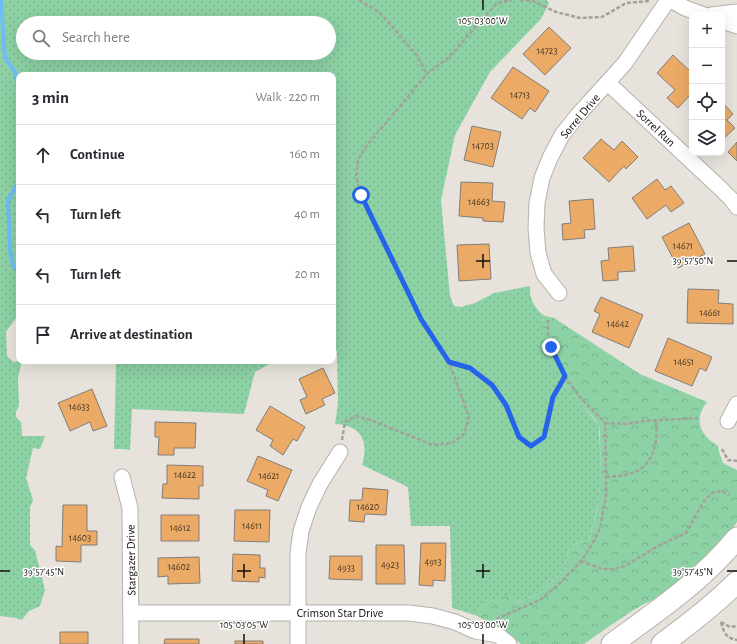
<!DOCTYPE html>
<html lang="en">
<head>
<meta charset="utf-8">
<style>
  :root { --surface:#fff; --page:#f7f7f7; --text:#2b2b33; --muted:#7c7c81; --line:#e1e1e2 }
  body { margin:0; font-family:"Alegreya Sans",sans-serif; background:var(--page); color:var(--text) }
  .controls { position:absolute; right:12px; top:12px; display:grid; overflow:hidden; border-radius:8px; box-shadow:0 4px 16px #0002 }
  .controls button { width:36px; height:36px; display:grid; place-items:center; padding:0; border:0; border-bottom:1px solid var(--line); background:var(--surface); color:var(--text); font:20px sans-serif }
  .stop { position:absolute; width:12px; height:12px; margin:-9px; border:3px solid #2563eb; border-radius:50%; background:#fff }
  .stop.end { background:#2563eb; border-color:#fff; box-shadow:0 1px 4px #0008 }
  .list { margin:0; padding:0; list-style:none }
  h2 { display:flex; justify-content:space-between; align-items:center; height:52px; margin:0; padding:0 16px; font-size:17px }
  h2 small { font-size:13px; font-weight:400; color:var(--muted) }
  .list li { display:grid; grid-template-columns:26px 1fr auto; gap:12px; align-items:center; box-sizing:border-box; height:60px; padding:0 16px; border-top:1px solid var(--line) }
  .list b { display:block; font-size:15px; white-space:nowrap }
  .list em { font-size:13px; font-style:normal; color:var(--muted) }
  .icon { flex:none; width:22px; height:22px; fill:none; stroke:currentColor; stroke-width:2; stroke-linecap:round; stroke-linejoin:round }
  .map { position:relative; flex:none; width:737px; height:644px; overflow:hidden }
  .search { position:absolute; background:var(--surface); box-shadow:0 4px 16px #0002; left:16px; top:16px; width:320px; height:44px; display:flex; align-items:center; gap:10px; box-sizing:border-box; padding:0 14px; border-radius:22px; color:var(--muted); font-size:15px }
  .panel { position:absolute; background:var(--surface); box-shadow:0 4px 16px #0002; left:16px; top:72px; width:320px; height:292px; border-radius:8px }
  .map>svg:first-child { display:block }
  .grass { fill:url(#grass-dots); fill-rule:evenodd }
  .park { fill:url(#park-crowns) }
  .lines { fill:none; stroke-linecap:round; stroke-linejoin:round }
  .stream { stroke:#6fbcf7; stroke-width:4 }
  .building { fill:#ebab66; stroke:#827d78 }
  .minor-casing { stroke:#b5b1ab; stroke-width:17 }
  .secondary-casing { stroke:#b5b1ab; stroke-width:23 }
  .path { stroke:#a4a19c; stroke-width:2.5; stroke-dasharray:4 2; stroke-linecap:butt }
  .minor { stroke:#fff; stroke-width:15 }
  .secondary { stroke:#fff; stroke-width:21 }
  .route { stroke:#2563eb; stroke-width:5 }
  .ticks { fill:none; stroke:#12100e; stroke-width:1.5 }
  .labels { text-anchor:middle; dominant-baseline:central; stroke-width:3; stroke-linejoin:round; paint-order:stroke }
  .number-label { font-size:10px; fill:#483724 }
  .street-label { font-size:12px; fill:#12100e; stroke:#fff }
  .ticks-label { font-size:10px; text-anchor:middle; fill:#12100e; stroke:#fff; stroke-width:3; stroke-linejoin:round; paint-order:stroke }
</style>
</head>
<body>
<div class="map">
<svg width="737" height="644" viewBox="0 0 737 644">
  <defs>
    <pattern id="grass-dots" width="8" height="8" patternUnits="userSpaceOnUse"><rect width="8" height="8" fill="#8dd2a5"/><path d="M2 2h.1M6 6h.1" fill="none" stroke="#79b38d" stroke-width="1.8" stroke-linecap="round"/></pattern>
    <pattern id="park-crowns" width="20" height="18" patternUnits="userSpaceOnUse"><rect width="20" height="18" fill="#8dd2a5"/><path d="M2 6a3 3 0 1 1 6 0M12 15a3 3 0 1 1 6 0" fill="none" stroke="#79b38d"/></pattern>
  </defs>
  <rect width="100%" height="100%" fill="#e7e3dc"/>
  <path class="grass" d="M0 0H547L549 3 541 19 490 72 455 135 441 200 444 233 450 296 454 306 461 307 475 303 494 293 530 286C529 298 534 307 543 315L542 320 564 385 599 425 601 478 598 503 593 526 588 541C571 540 565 550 567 567L538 594 517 603 515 600 493 599 484 606 475 615 452 608 450 526H411L408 487 362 465C366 451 367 434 350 427 345 425 340 424 335 424L338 403 337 351H333V75H19V314L6 332 7 356 13 362 22 361 18 378 19 406 16 412V417L21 422 22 436H45L40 449 33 448 26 478 33 500 30 507V545L35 550 45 590 40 606 29 611 22 620 16 618 0 616ZM23 23H329V53H23Z
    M116 361H275L255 372 244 414 132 409 130 450 122 449H114Z"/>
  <path class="park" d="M543 315 549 317 554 318 640 374 707 402C693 420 700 435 718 446L719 452 723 463 737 470V522L728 534 707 557 665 594 644 604 632 611 611 625 584 644H521L499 628 475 615C484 605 507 584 517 603L538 594 567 567C565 550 571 540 588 541 601 507 601 478 600 442 600 437 601 428 598 424 596 419 585 409 580 404 557 377 538 353 543 315Z"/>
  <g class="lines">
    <path class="stream" d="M1 0 4 48 6 59 15 72 19 91
      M19 181 8 200 10 250 13 266 19 271"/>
  </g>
  <path class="building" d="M549 27 571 48 545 75 523 54Z
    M673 55 692 73V93L678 108 667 98 675 90 657 73Z
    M513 67 549 91 535 112 530 108 522 119 491 98Z
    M722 102 733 114 727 120 735 128 722 140Z
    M472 126 501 132 493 167 464 160Z
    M601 139 614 150 622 141 638 157 626 169 624 166 609 182 583 158Z
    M737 142V161L728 152Z
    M657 179 665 190 671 186 684 203 671 212 666 205 647 219 632 198Z
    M461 182 493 183 492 201 505 202 503 222 483 221V218L459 216Z
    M593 199 595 229 584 230 585 238 563 240 562 224 571 223 569 201Z
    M689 223 705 254 678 268 662 237Z
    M489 244 491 279 459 281 457 245Z
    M633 246 635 271 618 272V280L603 281 601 261 609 260 608 248Z
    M688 289 719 290 718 303 733 304V324L687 323Z
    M601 297 643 315 629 348 592 332 600 314 594 311Z
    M668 338 712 357 706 371 700 368 692 386 655 371Z
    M323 368 335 393 322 399 325 405 306 414 300 400 307 397 299 379Z
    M92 389 107 426 93 431 90 422 70 431 58 403Z
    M270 406 305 427 297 441 293 439 283 455 270 446 273 440 256 430Z
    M155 422 196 423 195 448H174V455H158L159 437H155Z
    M258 456 292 470 278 501 266 496 268 490 247 481Z
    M167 465 203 466V486H199V499L162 498 163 484H167Z
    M363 488 388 490 386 515 365 514 364 522 349 521 350 500H362Z
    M63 505H87V531H97V545H81V562L56 561V546L62 547Z
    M235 510H270L269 542 234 541Z
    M161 515H199V541H161Z
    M421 543H446L445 581 433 580V586L419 585Z
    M376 545H404L405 584H376Z
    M233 554 260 555V568H265V578L259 577V582L232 581Z
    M330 556H362V580L329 579Z
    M199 557 200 583 168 584V576L158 577V558Z
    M60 632H88V644H60Z
    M165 639H199V644H164Z
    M235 641H263V644H235Z"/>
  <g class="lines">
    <g class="minor-casing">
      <path id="minor" d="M671 0 685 8 704 15
        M711 15 737 12
        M722 21 737 26
        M608 83 720 188 731 199 737 207
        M559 293 544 274 538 253 536 228 537 203 542 178 550 158 562 135 577 116 625 63 668 0
        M728 421 737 404
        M122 477 130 508 131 644
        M131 613H409L433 616 455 622 475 631 498 635 509 644
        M298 644V553L301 531 309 507 320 484 340 452"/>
    </g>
    <g class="secondary-casing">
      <path id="secondary" d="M612 644C656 612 702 581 737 538
        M662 644C688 625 714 605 737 582"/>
    </g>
    <path class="path" d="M359 0 379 12 416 54 427 74
      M520 0 533 1 556 12 580 18 602 17 626 3 650 1
      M450 362 470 368 492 385 506 405 519 437 531 446 544 437 553 397 565 376
      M605 423 626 424 645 421 698 418
      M342 440 345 422 356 416 373 421 433 445 452 443 464 434 469 417 449 362 421 319 361 195 356 176 358 161 364 149 427 74 448 58 497 3 512 0
      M722 449 728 460 737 461
      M606 477C633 476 652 470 656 440 657 434 656 427 656 421
      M581 561 602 569H613L625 566 658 546 686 533 704 501 712 493 722 491 729 495
      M496 619 540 600 559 584 581 561 592 545 600 528 606 496V477L605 423 579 396 565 376 551 347 548 333V320
      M721 622C724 633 726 638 737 640
      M721 622 730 627 737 626"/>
    <use href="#minor" class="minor"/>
    <use href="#secondary" class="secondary"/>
  </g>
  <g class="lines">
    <path class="route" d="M361 195 421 319 449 362 470 368 492 385 506 405 519 437 531 446 544 437 553 397 565 376 551 347"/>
  </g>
  <path class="ticks" d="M483 0V10M483 254V268M476 261H490M727 261H737M244 564V578M483 564V578M0 571H10M237 571H251M476 571H490M727 571H737M244 634V644M483 634V644"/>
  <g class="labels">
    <g class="number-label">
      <text x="547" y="51">14723</text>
      <text x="520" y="95">14713</text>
      <text x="483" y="146">14703</text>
      <text x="479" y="202">14663</text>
      <text x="683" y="246">14671</text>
      <text x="710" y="313">14661</text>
      <text x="618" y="324">14642</text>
      <text x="684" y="362">14651</text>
      <text x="79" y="407">14633</text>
      <text x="185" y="475">14622</text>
      <text x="269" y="476">14621</text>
      <text x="368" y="507">14620</text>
      <text x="252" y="526">14611</text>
      <text x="180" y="528">14612</text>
      <text x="80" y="538">14603</text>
      <text x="433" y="562">4913</text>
      <text x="390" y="565">4923</text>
      <text x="179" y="567">14602</text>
      <text x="346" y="568">4933</text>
    </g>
    <g class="street-label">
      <text transform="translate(580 116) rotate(-50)">Sorrel Drive</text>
      <text transform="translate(656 128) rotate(43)">Sorrel Run</text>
      <text transform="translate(131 560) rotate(-91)">Stargazer Drive</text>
      <text x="340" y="613">Crimson Star Drive</text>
    </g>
  </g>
  <g class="ticks-label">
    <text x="483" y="24">105°03'00"W</text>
    <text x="693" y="264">39°57'50"N</text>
    <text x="44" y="575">39°57'45"N</text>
    <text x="693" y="575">39°57'45"N</text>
    <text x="244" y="628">105°03'05"W</text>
    <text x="483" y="628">105°03'00"W</text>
  </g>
</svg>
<div class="controls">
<button>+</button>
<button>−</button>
<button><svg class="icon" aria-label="locate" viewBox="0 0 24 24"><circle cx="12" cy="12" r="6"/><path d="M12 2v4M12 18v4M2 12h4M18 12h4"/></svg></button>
<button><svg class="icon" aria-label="layers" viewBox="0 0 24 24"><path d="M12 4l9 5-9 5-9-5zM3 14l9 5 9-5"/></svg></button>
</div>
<div class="stop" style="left:361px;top:195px"></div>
<div class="stop end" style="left:551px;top:347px"></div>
<div class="search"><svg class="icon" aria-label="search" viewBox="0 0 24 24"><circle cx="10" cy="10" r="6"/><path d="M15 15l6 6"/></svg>Search here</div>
<section class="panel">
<h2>3 min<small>Walk · 220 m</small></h2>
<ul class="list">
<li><svg class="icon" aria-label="ahead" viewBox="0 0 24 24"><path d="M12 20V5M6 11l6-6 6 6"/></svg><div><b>Continue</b></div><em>160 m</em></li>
<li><svg class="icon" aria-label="left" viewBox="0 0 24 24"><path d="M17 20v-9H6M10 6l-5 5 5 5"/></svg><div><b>Turn left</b></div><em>40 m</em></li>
<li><svg class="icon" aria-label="left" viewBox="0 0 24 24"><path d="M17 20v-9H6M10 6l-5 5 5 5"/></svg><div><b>Turn left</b></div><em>20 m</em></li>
<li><svg class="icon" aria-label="arrive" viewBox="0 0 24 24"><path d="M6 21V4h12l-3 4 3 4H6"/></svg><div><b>Arrive at destination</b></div></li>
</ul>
</section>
</div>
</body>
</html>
